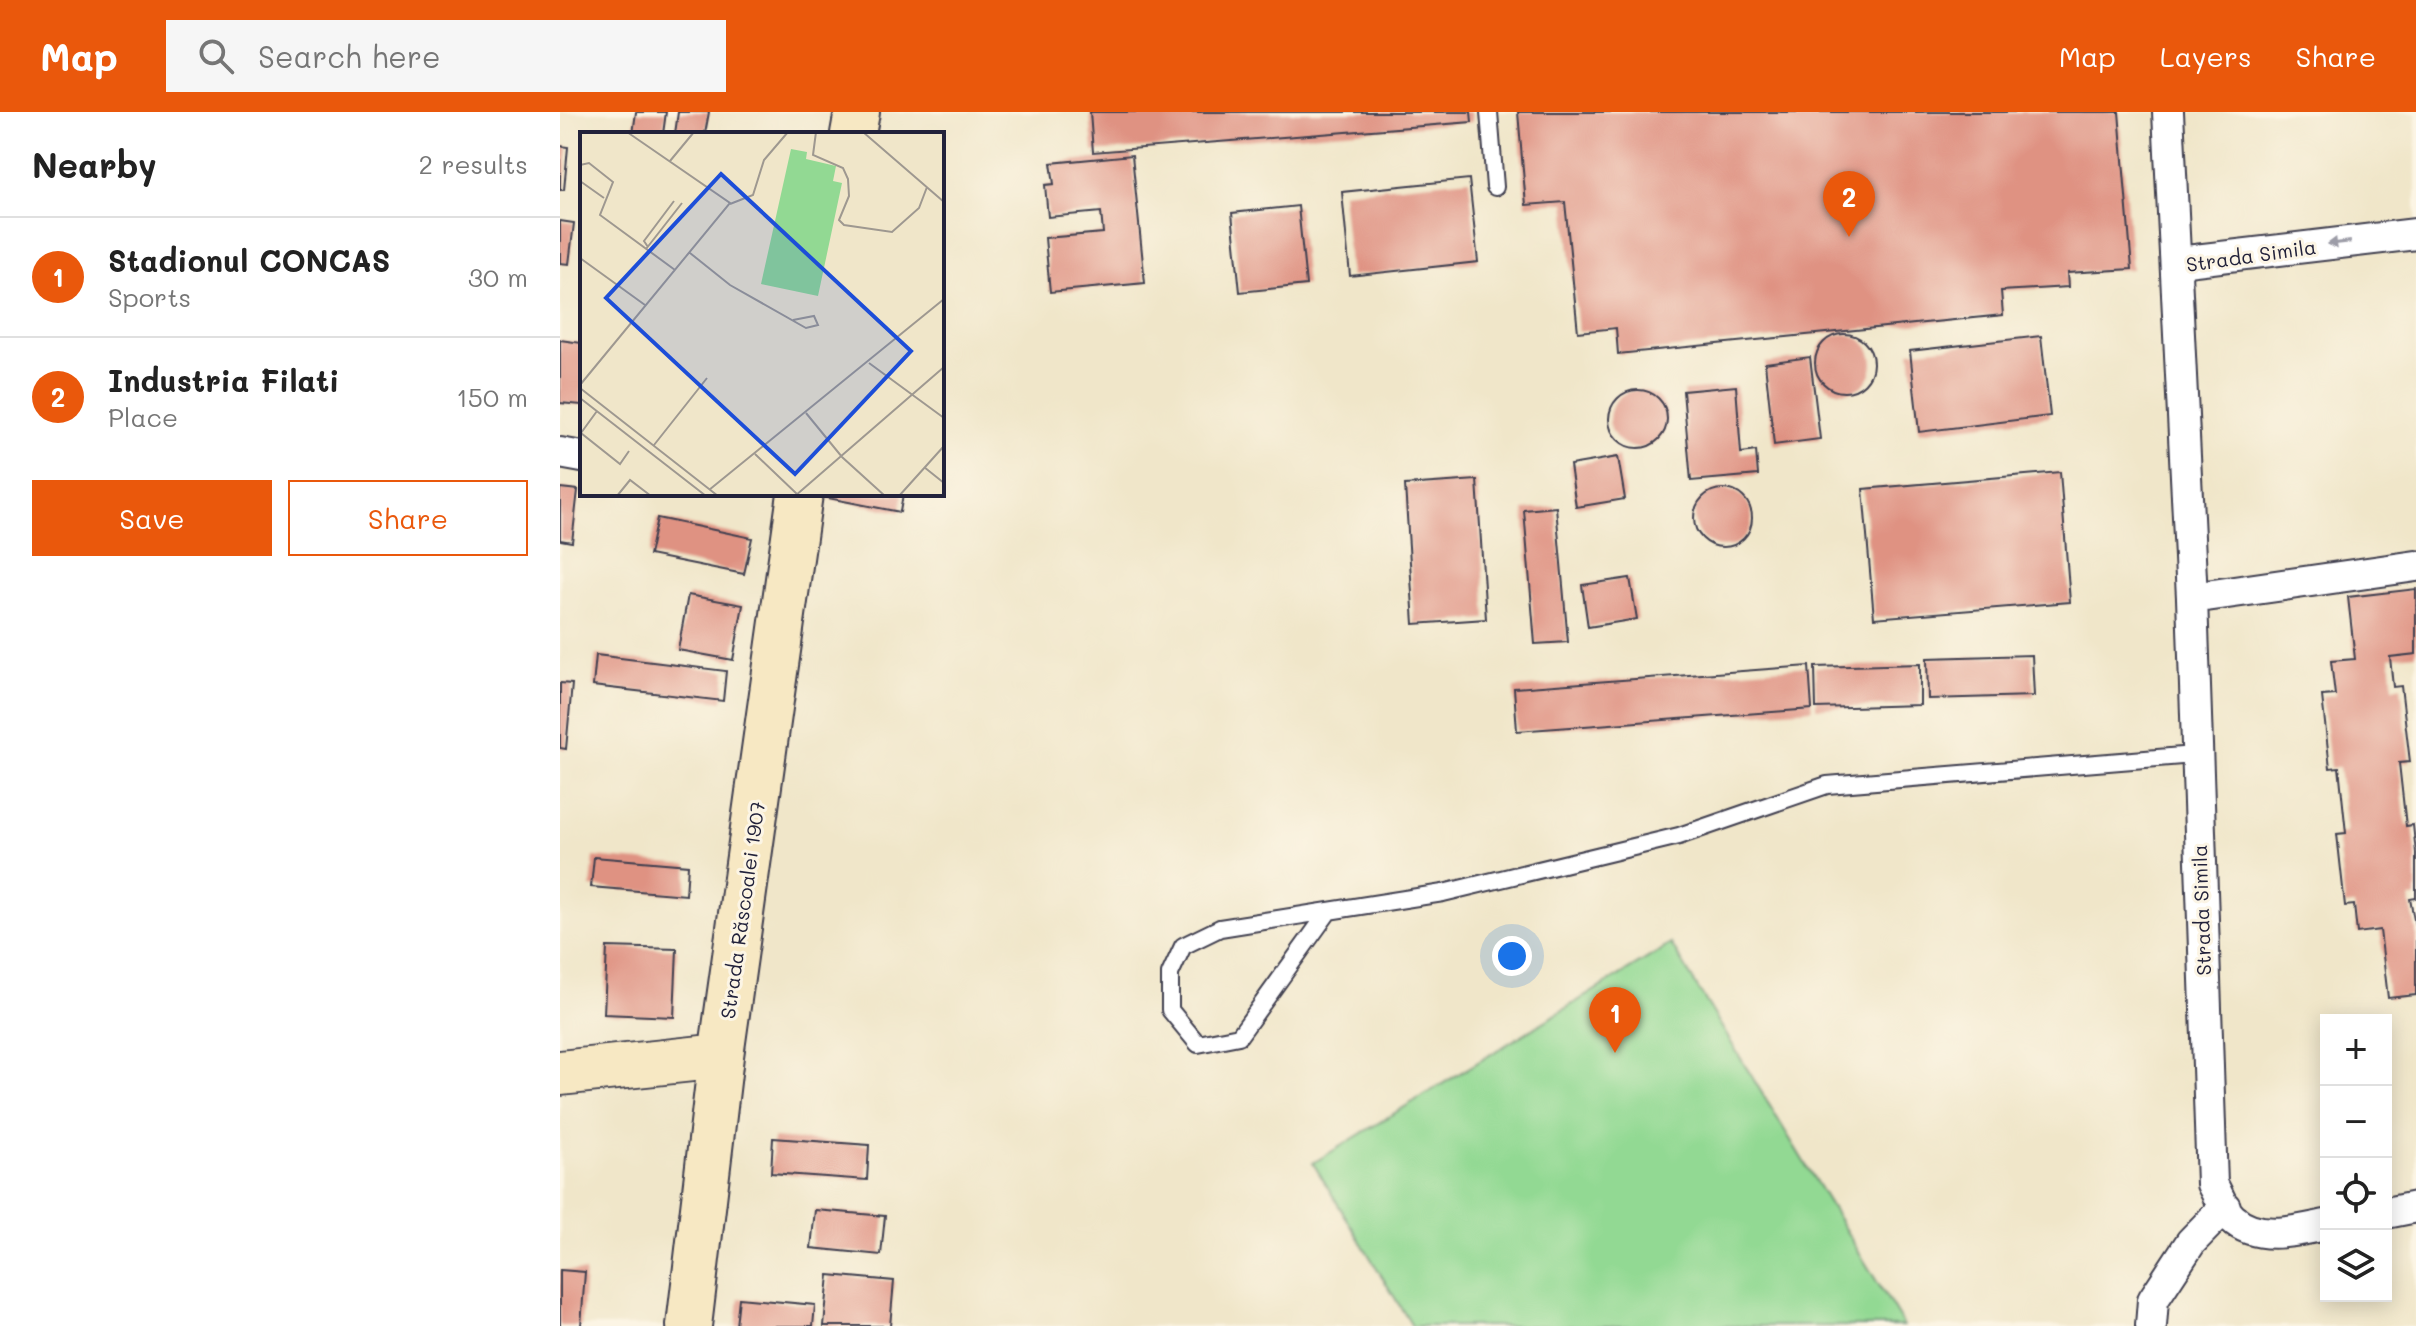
<!DOCTYPE html>
<html lang="en">
<head>
<meta charset="utf-8">
<style>
  :root { --surface:#fff; --page:#f6f6f6; --text:#222; --muted:#767676; --line:#e0e0e0; --accent:#ea580c }
  body { margin:0; font-family:Mali,sans-serif; background:var(--page); color:var(--text) }
  .controls { position:absolute; right:24px; bottom:24px; display:grid; overflow:hidden; border-radius:0px; box-shadow:0 4px 20px #0003 }
  .controls button { width:72px; height:72px; display:grid; place-items:center; padding:0; border:0; border-bottom:2px solid var(--line); background:var(--surface); color:var(--text); font:40px sans-serif }
  .you { position:absolute; left:952px; top:844px; width:28px; height:28px; margin:-20px; border:6px solid #fff; border-radius:50%; background:#1a73e8; box-shadow:0 0 0 12px #1a73e833 }
  .badge { display:grid; place-items:center; width:52px; height:52px; border-radius:50%; background:var(--accent); color:#fff; font-size:26px; font-weight:700 }
  .pin { position:absolute; translate:-50% -66px; filter:drop-shadow(0 2px 4px #0008) }
  .pin::after { content:''; position:absolute; top:42px; width:28px; height:24px; background:inherit; clip-path:polygon(0 0,100% 0,50% 100%) }
  .list { margin:0; padding:0; list-style:none }
  h2 { display:flex; justify-content:space-between; align-items:center; height:104px; margin:0; padding:0 32px; font-size:34px }
  h2 small { font-size:26px; font-weight:400; color:var(--muted) }
  .list li { display:grid; grid-template-columns:52px 1fr auto; gap:24px; align-items:center; box-sizing:border-box; height:120px; padding:0 32px; border-top:2px solid var(--line) }
  .list b { display:block; font-size:30px; white-space:nowrap }
  .list p { margin:0; font-size:26px; white-space:nowrap; color:var(--muted) }
  .list em { font-size:26px; font-style:normal; color:var(--muted) }
  .actions { display:flex; gap:16px; padding:24px 32px }
  .actions a { flex:1; padding:18px 0; border:2px solid var(--accent); border-radius:0px; text-align:center; font-size:28px; color:var(--accent) }
  .actions .main { background:var(--accent); color:#fff }
  .icon { flex:none; width:44px; height:44px; fill:none; stroke:currentColor; stroke-width:2; stroke-linecap:round; stroke-linejoin:round }
  .map { position:relative; flex:none; width:1856px; height:1214px; overflow:hidden }
  header { display:flex; align-items:center; gap:48px; box-sizing:border-box; height:112px; padding:0 40px; background:var(--accent); color:#fff }
  header strong { font-size:38px }
  nav { display:flex; gap:44px; margin-inline-start:auto; font-size:28px }
  .search { width:560px; height:72px; background:var(--page); display:flex; align-items:center; gap:20px; box-sizing:border-box; padding:0 28px; border-radius:0px; color:var(--muted); font-size:30px }
  main { display:flex }
  aside { flex:1; background:var(--surface) }
  .map>svg:first-child { display:block }
  .green { fill:#92d993; stroke:#5a7e67; stroke-width:2 }
  .building { fill:#df9282 }
  .lines { fill:none; stroke-linecap:round; stroke-linejoin:round }
  .lane-casing { stroke:#413f50; stroke-width:20 }
  .street-casing { stroke:#413f50; stroke-width:34 }
  .secondary-casing { stroke:#413f50; stroke-width:48 }
  .lane { stroke:#fff; stroke-width:16 }
  .street { stroke:#fff; stroke-width:30 }
  .secondary { stroke:#f7e8c3; stroke-width:44 }
  .oneway { fill:#9c9ca7 }
  .labels { text-anchor:middle; dominant-baseline:central; stroke-width:6; stroke-linejoin:round; paint-order:stroke }
  .street-label { font-size:20px; fill:#22223b; stroke:#fcf5e5 }
  .inset-road { fill:none; stroke:#9e9890; stroke-width:2 }
  .view { fill:#1d4ed8; fill-opacity:0.15; stroke:#1d4ed8; stroke-width:4 }
  .inset-edge { fill:none; stroke:#22223b; stroke-width:4 }
</style>
</head>
<body>
<header>
<strong>Map</strong>
<div class="search"><svg class="icon" aria-label="search" viewBox="0 0 24 24"><circle cx="10" cy="10" r="6"/><path d="M15 15l6 6"/></svg>Search here</div>
<nav><a>Map</a><a>Layers</a><a>Share</a></nav>
</header>
<main>
<aside>
<h2>Nearby<small>2 results</small></h2>
<ul class="list">
<li><span class="badge">1</span><div><b>Stadionul CONCAS</b><p>Sports</p></div><em>30 m</em></li>
<li><span class="badge">2</span><div><b>Industria Filati</b><p>Place</p></div><em>150 m</em></li>
</ul>
<div class="actions"><a class="main">Save</a><a>Share</a></div>
</aside>
<div class="map">
<svg width="1856" height="1214" viewBox="0 0 1856 1214">
  <rect width="100%" height="100%" fill="#fcf5e5"/>
  <filter id="ink" filterUnits="userSpaceOnUse"><feTurbulence type="fractalNoise" baseFrequency=".0125" numOctaves="2"/><feDisplacementMap in="SourceGraphic" scale="16" xChannelSelector="R" yChannelSelector="G"/><feConvolveMatrix kernelMatrix="1 2 1 2 8 2 1 2 1" color-interpolation-filters="sRGB"/></filter>
  <filter id="wash" filterUnits="userSpaceOnUse"><feTurbulence type="fractalNoise" baseFrequency=".006" numOctaves="4" result="noise"/><feDisplacementMap in="SourceGraphic" scale="32" xChannelSelector="R" yChannelSelector="G"/><feGaussianBlur stdDeviation="1.8" result="paint"/><feColorMatrix in="noise" values="0 0 0 0 0 0 0 0 0 0 0 0 0 0 0 0 0 1.4 0 .05"/><feComposite in="paint" operator="in"/></filter>
  <g filter="url(#wash)">
    <rect width="100%" height="100%" fill="#f0e6c9"/>
    <path class="green" d="M1111 832 1344 1214H852L753 1051Z"/>
    <g id="blocks">
      <path class="building" d="M76 0H106L103 22H73Z
        M118 0H149L145 22H115Z
        M530 0H911L912 10 533 40Z
        M958 0H1559L1572 157 1507 161 1508 175 1441 179 1443 203 1058 242 1056 216 1018 220 1005 90 966 93Z
        M0 34 8 35 4 78H0Z
        M572 43 585 171 490 180 485 126 543 121 541 100 488 105 485 73 494 72 491 51Z
        M909 67 918 150 790 164 782 80Z
        M738 94 746 173 680 180 672 101Z
        M0 109 14 111 9 152 0 151Z
        M1255 251a29 29 0 1 1 58 0a29 29 0 1 1-58 0Z
        M1481 224 1490 304 1359 320 1350 239Z
        M0 228 22 231V293L0 291Z
        M1250 245 1260 327 1214 333 1205 251Z
        M1176 274 1181 341 1196 339 1198 363 1131 369 1123 279Z
        M1049 307a29 29 0 1 1 58 0a29 29 0 1 1-58 0Z
        M1058 345 1065 387 1016 395 1010 353Z
        M1500 360 1510 490 1314 506 1303 377Z
        M917 368 926 507 854 512 845 373Z
        M0 376 18 378 12 430 0 428Z
        M1134 406a29 29 0 1 1 58 0a29 29 0 1 1-58 0Z
        M264 382H343L340 400 263 385Z
        M996 395 1008 530 975 532 964 398Z
        M97 406 192 426 184 462 89 443Z
        M1070 466 1077 507 1028 515 1022 473Z
        M1856 477V542L1830 545 1833 575 1841 574 1850 650 1839 651 1846 714 1853 713 1856 741V786L1850 787 1856 818V883L1828 886 1820 818 1797 821 1794 793 1785 794 1777 722 1786 721 1779 655 1770 656 1762 584 1775 583 1771 549 1795 547 1788 485Z
        M128 483 183 493 173 548 118 538Z
        M36 543 166 559 163 589 33 574Z
        M1472 543 1474 584 1368 587 1367 546Z
        M1360 552V593L1256 596 1255 555Z
        M1249 554 1252 597 957 619 954 576Z
        M0 571 12 572 6 637 0 636Z
        M34 745 128 753 126 783 31 775Z
        M47 835 117 837 114 905 44 902Z
        M213 1026 309 1033 307 1068 211 1061Z
        M255 1098 325 1104 321 1143 251 1136Z
        M0 1158 25 1160 21 1214H0Z
        M269 1163 334 1169 330 1214H264Z
        M179 1186 255 1193 253 1214H176Z"/>
    </g>
  </g>
  <g filter="url(#ink)">
    <use href="#blocks" fill-opacity="0" stroke="#413f50" stroke-width="2"/>
    <g class="lines">
      <g class="lane-casing">
        <path id="lane" d="M929 0 935 75
          M769 799 679 924 638 932 610 898V862L623 834 660 816 883 781 1119 724 1267 673 1634 643"/>
      </g>
      <g class="street-casing">
        <path id="street" d="M1608 0 1632 486 1652 1072C1658 1082 1663 1098 1672 1106 1697 1130 1737 1119 1766 1113
          M1618 150 1856 122
          M0 341 22 345
          M1632 486 1856 454
          M1826 1101 1856 1095
          M1591 1214 1593 1188 1631 1130 1665 1095"/>
      </g>
      <g class="secondary-casing">
        <path id="secondary" d="M293 22 297 0
          M0 961 161 944
          M129 1214 161 944 240 382"/>
      </g>
      <use href="#lane" class="lane"/>
      <use href="#street" class="street"/>
      <use href="#secondary" class="secondary"/>
    </g>
    <defs><path id="oneway-solid" d="M-6-.8H1V-3.2L6.5 0L1 3.2V.8H-6Z" transform="scale(2)"/></defs>
    <use class="oneway" href="#oneway-solid" transform="translate(1779 131) rotate(173)"/>
  </g>
  <g class="labels">
    <g class="street-label">
      <text transform="translate(1691 143) rotate(-8)">Strada Simila</text>
      <text transform="translate(182 798) rotate(-82)">Strada Răscoalei 1907</text>
      <text transform="translate(1641 798) rotate(-92)">Strada Simila</text>
    </g>
  </g>
  <g transform="translate(20 20)">
    <rect width="364" height="364" fill="#f0e6c9"/>
    <path d="M211 17 227 20 226 27 256 34 253 49 262 51 238 164 181 152Z" fill="#92d993"/>
    <path class="inset-road" d="M236 0 233 23 263 36 268 47 269 64 259 88 264 93 312 100 339 76 347 55M283 0 364 70M90 29 114 0M0 33 9 31 33 50 20 83 95 138M0 49 24 66M150 72 173 63 184 28 208 0M68 115 64 109 94 69M66 117 102 71M110 121 150 153 226 196 238 193 234 184 213 188M0 126 65 173M289 231 364 286M0 253 150 71 47 0M0 256 138 364M0 266 126 364M17 279 1 301 40 332 49 319M226 281 262 325 305 364M74 313 127 246M175 322 218 363M344 335 364 351M129 358 364 167M37 364 50 348 71 364M215 364 364 235M319 364 364 314"/>
    <path class="view" d="M141 42 331 219 215 342 26 166Z"/>
    <rect width="364" height="364" class="inset-edge"/>
  </g>
</svg>
<div class="controls">
<button>+</button>
<button>−</button>
<button><svg class="icon" aria-label="locate" viewBox="0 0 24 24"><circle cx="12" cy="12" r="6"/><path d="M12 2v4M12 18v4M2 12h4M18 12h4"/></svg></button>
<button><svg class="icon" aria-label="layers" viewBox="0 0 24 24"><path d="M12 4l9 5-9 5-9-5zM3 14l9 5 9-5"/></svg></button>
</div>
<div class="you"></div>
<div class="pin badge" style="left:1055px;top:941px">1</div>
<div class="pin badge" style="left:1289px;top:125px">2</div>
</div>
</main>
</body>
</html>
